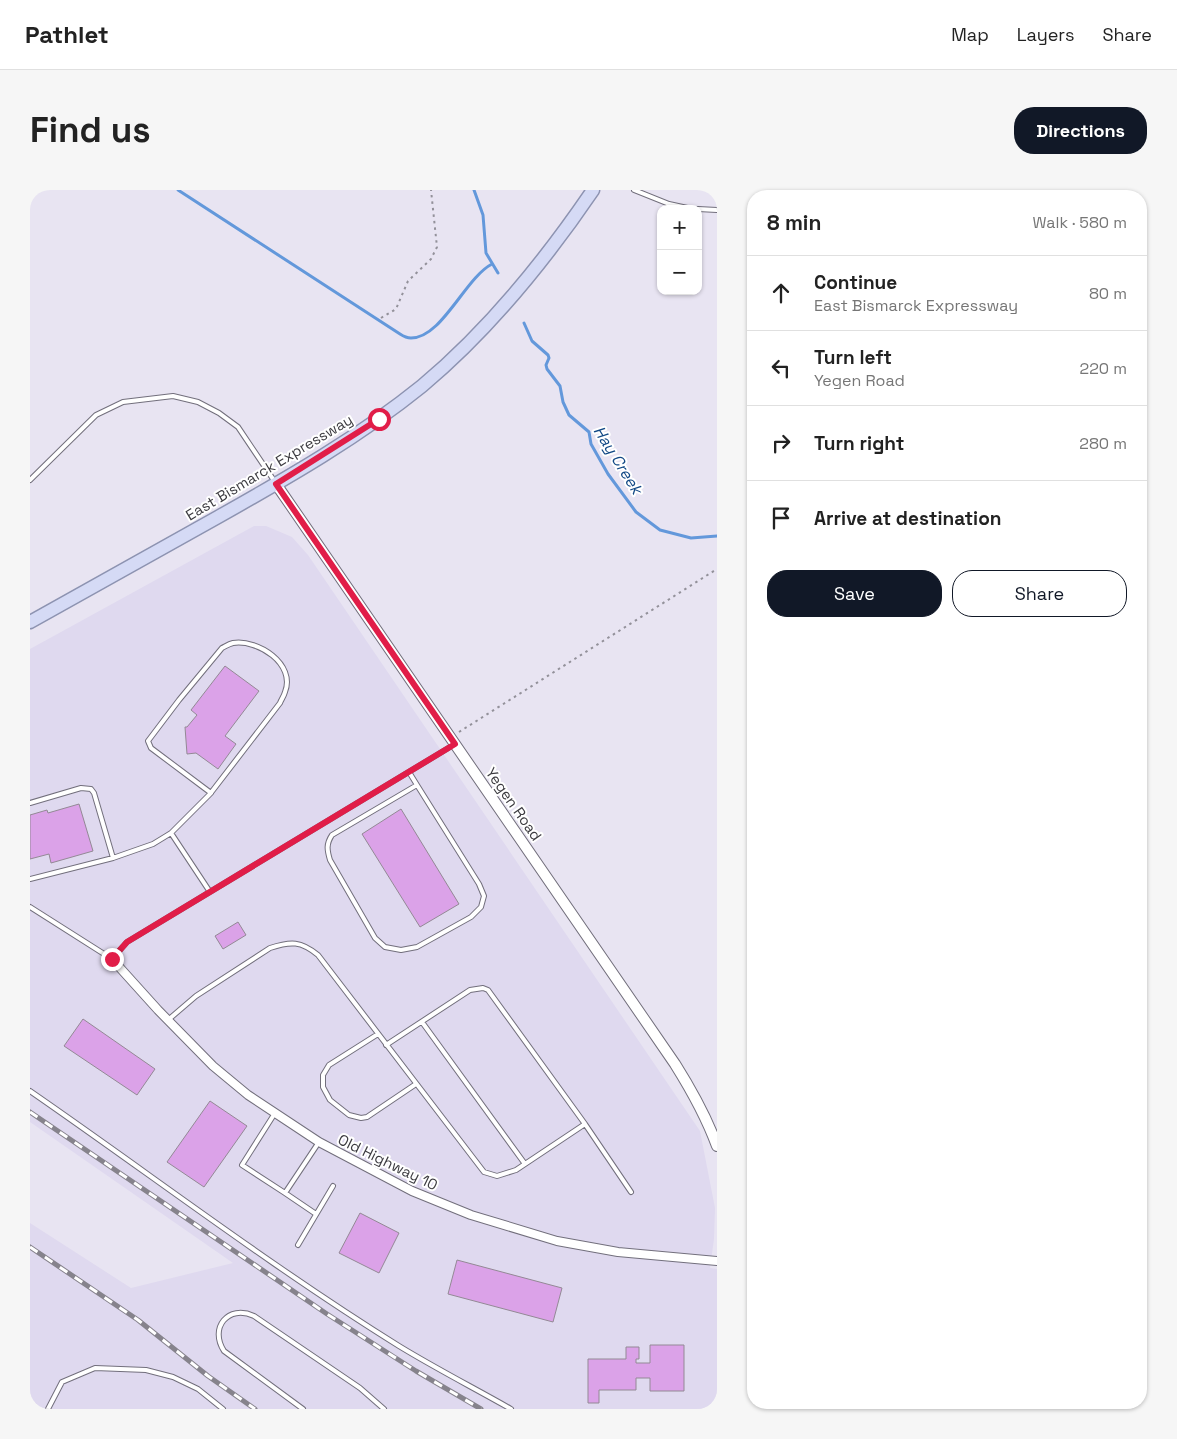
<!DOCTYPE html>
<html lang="en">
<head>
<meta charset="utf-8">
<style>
  :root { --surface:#fff; --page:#f6f6f6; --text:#222; --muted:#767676; --line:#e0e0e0; --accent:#111827 }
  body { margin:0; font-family:"Space Grotesk",sans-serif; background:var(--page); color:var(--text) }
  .controls { position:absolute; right:15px; top:15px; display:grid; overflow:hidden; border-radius:10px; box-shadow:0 1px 4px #0004 }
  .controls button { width:45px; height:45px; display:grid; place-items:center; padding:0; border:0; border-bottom:1px solid var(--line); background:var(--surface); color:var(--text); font:25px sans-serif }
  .stop { position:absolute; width:15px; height:15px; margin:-11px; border:4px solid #e11d48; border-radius:50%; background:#fff }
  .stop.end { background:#e11d48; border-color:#fff; box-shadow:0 1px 5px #0008 }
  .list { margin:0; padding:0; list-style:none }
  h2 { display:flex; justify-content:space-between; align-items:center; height:65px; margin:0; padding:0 20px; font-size:21px }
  h2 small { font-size:16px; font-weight:400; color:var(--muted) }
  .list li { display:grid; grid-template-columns:32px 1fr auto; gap:15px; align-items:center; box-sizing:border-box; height:75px; padding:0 20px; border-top:1px solid var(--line) }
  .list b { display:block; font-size:19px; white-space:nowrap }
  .list p { margin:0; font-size:16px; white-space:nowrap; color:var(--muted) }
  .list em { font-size:16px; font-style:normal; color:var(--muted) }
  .actions { display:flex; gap:10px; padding:15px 20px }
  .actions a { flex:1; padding:11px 0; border:1px solid var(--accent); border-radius:20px; text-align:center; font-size:18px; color:var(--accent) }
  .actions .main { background:var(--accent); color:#fff }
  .icon { flex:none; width:28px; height:28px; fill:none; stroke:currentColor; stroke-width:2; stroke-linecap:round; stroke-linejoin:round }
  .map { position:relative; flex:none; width:687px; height:1219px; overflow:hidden; border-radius:20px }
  header { display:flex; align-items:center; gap:30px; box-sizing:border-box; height:70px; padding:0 25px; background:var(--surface); border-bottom:1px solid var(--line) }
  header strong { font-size:24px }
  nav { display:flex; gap:28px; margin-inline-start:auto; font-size:18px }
  .intro { display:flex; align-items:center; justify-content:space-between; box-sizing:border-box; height:120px; padding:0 30px }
  h1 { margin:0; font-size:35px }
  .button { padding:12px 22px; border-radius:20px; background:var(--accent); color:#fff; font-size:18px; font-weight:700 }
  main { display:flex; gap:30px; padding:0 30px }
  aside { flex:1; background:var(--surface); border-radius:20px; box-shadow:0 1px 4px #0004 }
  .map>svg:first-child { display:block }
  .built { fill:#dfd9ef }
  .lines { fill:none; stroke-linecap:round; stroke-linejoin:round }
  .stream { stroke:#6398db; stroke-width:3 }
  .building { fill:#dba2e8; stroke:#938995 }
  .service-casing { stroke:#726f7c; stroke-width:6 }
  .minor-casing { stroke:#726f7c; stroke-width:10 }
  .tertiary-casing { stroke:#726f7c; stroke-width:12 }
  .primary-casing { stroke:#8d93b1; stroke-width:15 }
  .path { stroke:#93919a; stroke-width:2; stroke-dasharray:2.5 4; stroke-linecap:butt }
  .service { stroke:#fff; stroke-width:4 }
  .minor { stroke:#fff; stroke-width:8 }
  .tertiary { stroke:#fff; stroke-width:10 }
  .primary { stroke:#d5daf5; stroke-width:12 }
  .rail-casing { stroke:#86838c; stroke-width:5 }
  .rail { stroke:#fff; stroke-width:3; stroke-dasharray:9; stroke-linecap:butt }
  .route { stroke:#e11d48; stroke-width:6 }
  .labels { text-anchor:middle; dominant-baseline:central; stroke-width:4; stroke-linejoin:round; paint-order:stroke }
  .street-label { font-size:15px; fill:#3c3b40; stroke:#fff }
  .water-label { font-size:16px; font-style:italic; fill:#114885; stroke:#fff }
</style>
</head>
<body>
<header>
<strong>Pathlet</strong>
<nav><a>Map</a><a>Layers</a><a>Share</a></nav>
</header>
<div class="intro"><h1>Find us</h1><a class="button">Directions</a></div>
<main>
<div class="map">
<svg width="687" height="1219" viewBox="0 0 687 1219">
  <rect width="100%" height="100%" fill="#e8e4f2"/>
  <path class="built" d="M224 336H236L262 347 278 365 670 941 685 1018 684 1049 680 1078 687 1079V1219H0V1033L101 1098 203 1073 0 932V459Z"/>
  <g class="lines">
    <path class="stream" d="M148 0 370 144C373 146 377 148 381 148 412 148 435 88 462 74
      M444 0 453 25 456 63 468 83
      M494 133 502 151 518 165 519 168 516 175 517 179 530 196 533 212 539 225 559 242 561 254 578 284 606 322 630 340 661 348 687 346"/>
  </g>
  <path class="building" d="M195 476 229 501 195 546 206 554 188 579 166 563 157 564 155 537H157L167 525 161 520Z
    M49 614 63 661 21 673 19 664 0 669V625L17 620 18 623Z
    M371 619 429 714 390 737 332 644Z
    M208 732 216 745 193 759 185 746Z
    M53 829 125 879 107 905 34 856Z
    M180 911 217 936 174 997 137 972Z
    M330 1023 369 1043 349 1083 309 1063Z
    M427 1070 532 1098 523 1132 418 1104Z
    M620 1155H654V1201H620V1188H606V1200H569V1213H558V1169H596V1157H609V1169H606V1173H620Z"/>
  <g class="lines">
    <g class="service-casing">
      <path id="service" d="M604 0 639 14 662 19
        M668 19 687 20
        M0 290 66 225 93 212 143 206 168 212 189 223 208 237 245 292
        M379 582 387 595 449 694 454 706 451 717 441 727 387 757 371 760 355 757 345 748 300 670C297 660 296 654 302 645L387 595
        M0 613 51 598 61 599 64 603 83 668
        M141 643 180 702
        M0 689 83 668 123 654 141 643 180 604 250 513C251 510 254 506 255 502 266 474 228 449 203 453 199 454 196 456 192 458L149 510 118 551 121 558 181 603
        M0 717 82 769 97 752 425 554
        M138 830 166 806 240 758C261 751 271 751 288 765L454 982 467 986 486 980 555 934 601 1002
        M392 832 495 974
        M348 844 299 875 293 885V897L300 910 319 925 331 928 337 927 386 894
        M356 855 440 800 453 798 458 800 555 934
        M0 901C123 986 242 1077 369 1156 405 1178 444 1198 481 1219
        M245 923 212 975 255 1003 289 952
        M255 1003 286 1024
        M268 1055 303 996
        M18 1219 32 1192 65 1178 116 1180 143 1187 168 1199 193 1219
        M273 1219 194 1161C179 1138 198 1114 224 1126L330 1198 354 1219"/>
    </g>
    <g class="minor-casing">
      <path id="minor" d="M82 769 128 820 183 876 218 905 289 952 382 1001 441 1025 527 1051 588 1062 687 1071"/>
    </g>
    <g class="tertiary-casing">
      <path id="tertiary" d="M246 294 645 874C662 901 676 926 687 956"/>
    </g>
    <g class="primary-casing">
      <path id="primary" d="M0 432C63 397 126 362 188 327 259 287 329 247 392 196 459 140 514 72 563 0"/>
    </g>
    <path class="path" d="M351 128 366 119 378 91 401 69 407 57 401 0
      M429 542 687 379"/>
    <use href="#service" class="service"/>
    <use href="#minor" class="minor"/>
    <use href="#tertiary" class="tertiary"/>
    <use href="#primary" class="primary"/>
    <g class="rail-casing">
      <path id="rail" d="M0 922 297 1124 386 1181 451 1219
        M0 1057 108 1130 178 1186 225 1219"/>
    </g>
    <use href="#rail" class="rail"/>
  </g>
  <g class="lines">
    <path class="route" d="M82 769 97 752 425 554 246 294 349 229"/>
  </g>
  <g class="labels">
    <g class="street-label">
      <text transform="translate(239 277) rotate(-31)">East Bismarck Expressway</text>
      <text transform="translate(484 614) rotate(55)">Yegen Road</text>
      <text transform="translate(358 972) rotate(26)">Old Highway 10</text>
    </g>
    <g class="water-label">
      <text transform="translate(588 270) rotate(58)">Hay Creek</text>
    </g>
  </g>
</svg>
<div class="controls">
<button>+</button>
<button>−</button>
</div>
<div class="stop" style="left:349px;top:229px"></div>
<div class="stop end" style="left:82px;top:769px"></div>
</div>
<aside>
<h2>8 min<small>Walk · 580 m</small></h2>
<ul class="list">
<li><svg class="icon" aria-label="ahead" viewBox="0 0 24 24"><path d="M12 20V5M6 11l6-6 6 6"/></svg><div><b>Continue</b><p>East Bismarck Expressway</p></div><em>80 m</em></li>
<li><svg class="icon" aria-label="left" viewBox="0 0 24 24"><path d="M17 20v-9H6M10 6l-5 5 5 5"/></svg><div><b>Turn left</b><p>Yegen Road</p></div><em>220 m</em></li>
<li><svg class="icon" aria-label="right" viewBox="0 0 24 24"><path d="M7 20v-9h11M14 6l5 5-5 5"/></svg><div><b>Turn right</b></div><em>280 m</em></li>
<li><svg class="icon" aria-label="arrive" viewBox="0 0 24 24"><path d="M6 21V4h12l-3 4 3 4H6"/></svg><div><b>Arrive at destination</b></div></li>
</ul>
<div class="actions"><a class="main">Save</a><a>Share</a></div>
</aside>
</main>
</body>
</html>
